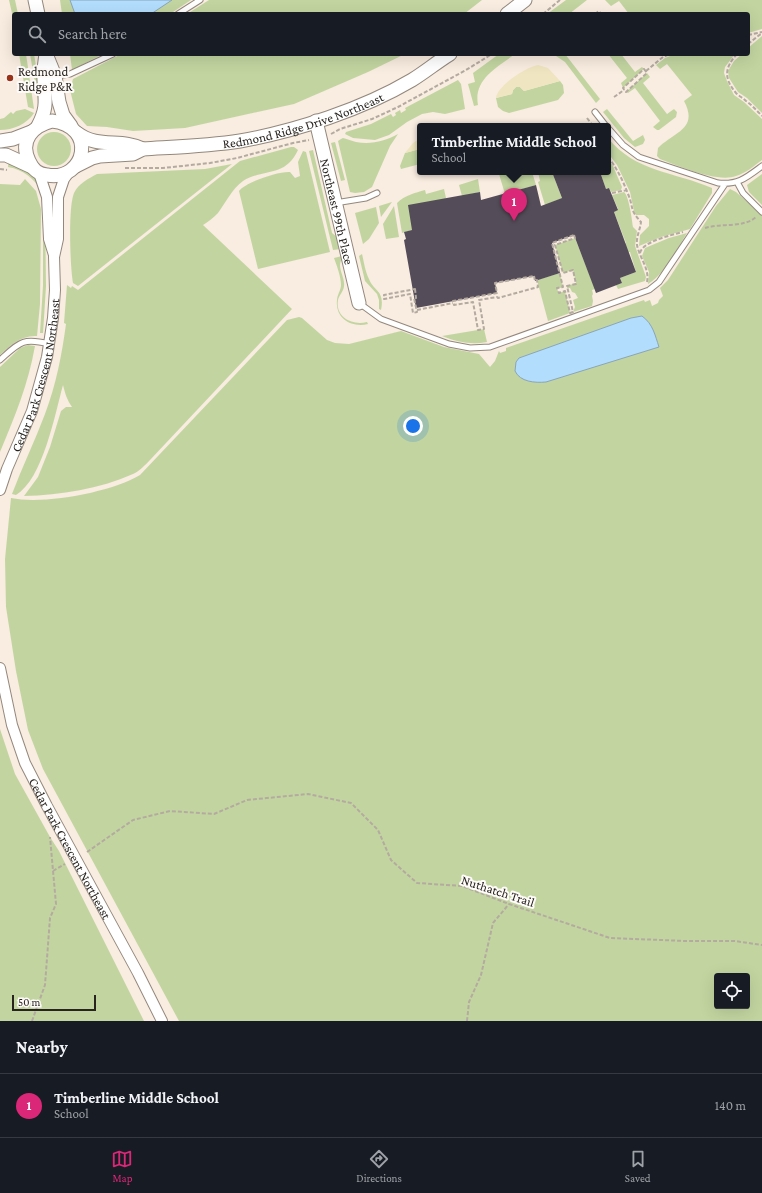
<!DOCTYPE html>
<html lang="en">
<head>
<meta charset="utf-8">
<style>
  :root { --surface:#171b24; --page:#20242c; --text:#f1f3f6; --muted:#9ea1a6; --line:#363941; --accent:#db2777 }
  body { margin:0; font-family:"Crimson Pro",serif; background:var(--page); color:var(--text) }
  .controls { position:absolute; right:12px; bottom:12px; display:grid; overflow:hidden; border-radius:4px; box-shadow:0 4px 16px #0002 }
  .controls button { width:36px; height:36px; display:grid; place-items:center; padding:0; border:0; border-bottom:1px solid var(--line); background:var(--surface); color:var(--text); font:20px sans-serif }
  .scale { position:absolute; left:12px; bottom:10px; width:84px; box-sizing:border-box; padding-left:4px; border:2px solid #28231f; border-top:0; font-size:11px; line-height:14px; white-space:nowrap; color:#28231f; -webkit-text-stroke:3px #fefbf9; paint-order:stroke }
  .you { position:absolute; left:413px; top:426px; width:14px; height:14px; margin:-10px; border:3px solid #fff; border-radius:50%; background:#1a73e8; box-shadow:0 0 0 6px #1a73e833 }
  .badge { display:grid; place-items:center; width:26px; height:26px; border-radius:50%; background:var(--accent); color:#fff; font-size:13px; font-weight:700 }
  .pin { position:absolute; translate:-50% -33px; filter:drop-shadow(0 1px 2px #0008) }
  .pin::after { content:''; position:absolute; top:21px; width:14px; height:12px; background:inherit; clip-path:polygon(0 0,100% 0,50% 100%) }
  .popup { position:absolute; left:417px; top:123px; width:194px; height:52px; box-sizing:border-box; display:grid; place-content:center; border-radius:4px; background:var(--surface); filter:drop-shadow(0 1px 3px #0005); font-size:13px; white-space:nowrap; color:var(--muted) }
  .popup b { font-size:15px; color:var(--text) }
  .popup::after { content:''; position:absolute; left:50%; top:100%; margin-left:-8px; border:8px solid transparent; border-top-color:var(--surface) }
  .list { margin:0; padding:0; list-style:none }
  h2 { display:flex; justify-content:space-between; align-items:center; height:52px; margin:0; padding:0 16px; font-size:17px }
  h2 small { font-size:13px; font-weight:400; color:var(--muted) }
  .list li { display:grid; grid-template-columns:26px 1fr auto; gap:12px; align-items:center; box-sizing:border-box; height:64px; padding:0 16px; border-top:1px solid var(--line) }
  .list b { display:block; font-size:15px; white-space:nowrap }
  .list p { margin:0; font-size:13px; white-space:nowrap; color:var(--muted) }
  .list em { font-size:13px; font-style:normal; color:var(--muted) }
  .icon { flex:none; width:22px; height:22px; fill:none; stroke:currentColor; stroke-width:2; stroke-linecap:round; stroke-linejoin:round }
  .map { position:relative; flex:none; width:762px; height:1021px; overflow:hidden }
  .search { position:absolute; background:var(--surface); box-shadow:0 4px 16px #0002; left:12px; right:12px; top:12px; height:44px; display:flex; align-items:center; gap:10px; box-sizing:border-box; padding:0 14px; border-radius:4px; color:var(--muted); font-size:15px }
  .sheet { height:116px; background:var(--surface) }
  nav { display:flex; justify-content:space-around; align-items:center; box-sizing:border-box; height:56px; border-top:1px solid var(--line); background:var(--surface); font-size:11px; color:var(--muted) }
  nav a { display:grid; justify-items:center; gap:2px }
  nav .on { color:var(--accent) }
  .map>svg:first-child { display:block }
  .green { fill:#c2d5a0; fill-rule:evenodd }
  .sand { fill:#efe5c0 }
  .water { fill:#b3ddfd; stroke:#89a5ba }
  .building { fill:#544d59 }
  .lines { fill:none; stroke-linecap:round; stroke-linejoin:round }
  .service-casing { stroke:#94887d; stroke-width:7 }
  .minor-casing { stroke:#94887d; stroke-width:12 }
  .tertiary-casing { stroke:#94887d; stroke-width:15 }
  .path { stroke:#b4aaa0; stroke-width:2; stroke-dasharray:4 2; stroke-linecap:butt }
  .service { stroke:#fff; stroke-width:5 }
  .minor { stroke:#fff; stroke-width:10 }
  .tertiary { stroke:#fff; stroke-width:13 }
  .poi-dot { fill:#9a3217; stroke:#fefbf9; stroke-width:1.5 }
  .labels { text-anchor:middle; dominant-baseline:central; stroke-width:4; stroke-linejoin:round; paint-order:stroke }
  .poi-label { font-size:13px; fill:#28231f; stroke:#fefbf9; text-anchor:start }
  .street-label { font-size:13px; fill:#28231f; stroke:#fefbf9 }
</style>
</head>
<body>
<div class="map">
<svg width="762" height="1021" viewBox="0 0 762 1021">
  <rect width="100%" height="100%" fill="#f9ece0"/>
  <path class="green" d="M9 0H15L18 14H14V22Z
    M60 0H191L170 14H62Z
    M209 0H482L464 14H187Z
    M566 0H587L569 14H547Z
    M605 0H762V29L748 33V14H629L619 1 611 6Z
    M762 36V113L747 98 738 92 729 78 728 71 734 61 742 54H748V48Z
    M19 54H26L34 109 28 107Z
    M30 54H34L42 101H38Z
    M70 54H103L72 70Z
    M121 54H405L368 72 294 104 185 128 133 131 107 127 87 126 76 114 70 90 73 79Z
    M499 54H515C498 67 473 79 478 105L474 106 468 84 475 82 473 73Z
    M553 54H565L600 99 596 103 565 62Z
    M608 54H621L635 72 642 67 644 69 623 88 621 83 627 78Z
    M675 54H735L725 67 724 73 727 81 734 95 744 102 762 119V160C754 166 746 173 736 176 717 183 679 166 660 159L657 156 658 148C674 132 699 129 684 101L692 95 667 64 660 69 656 65 665 58Z
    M647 73 650 77 643 83 667 114 674 109 677 112 676 117 659 130H657L653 127 660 121 635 88 628 93 626 92Z
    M458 80 461 84 465 109 445 114 433 112 422 114 407 122 389 135 375 140 353 138 345 134 346 132 371 124 391 114 393 117 396 115 395 113 400 110 401 113 406 110 405 108Z
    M560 81 563 85 564 93 558 100 509 113 503 111 498 107 496 98 512 94 513 90 516 87H520L524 91Z
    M25 109 34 113C27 124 13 130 0 130V119L4 118 11 112 13 114 16 111Z
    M607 109 633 141 643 135 645 140 643 144 635 147 624 138 603 112Z
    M37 149a17 17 0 1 1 34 0a17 17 0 1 1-34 0Z
    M398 134 390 146 372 187 364 192 355 193 350 192 338 141 341 139 343 138C348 139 351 141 356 142 371 145 385 141 398 134Z
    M608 138C635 172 675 172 712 188V193L690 229 661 237 639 246 640 235 649 226V219L644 215H636L634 211 630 192 617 165 608 153Z
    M335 142 345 180 341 181 331 143Z
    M291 147H294L298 150C285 178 264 168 243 181 232 189 226 202 218 213 213 218 209 221 203 225L292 309 150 460C145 465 140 471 133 474 99 489 61 495 24 496L38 477 50 447 61 411 66 407H72C67 400 65 393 63 385 55 414 43 479 16 495L12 494C22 467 35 441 45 414 56 385 62 354 66 324L64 323 67 285 71 288 72 286 78 290 240 161Z
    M420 149V164L401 169 400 166 405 153Z
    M313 150 332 233 337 237 341 249 333 250 309 151Z
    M303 151 306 152 330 252 258 269 239 191C246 182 279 171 290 172L295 178 300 176 298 162Z
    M9 159 34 175 42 191C33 178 24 170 8 167Z
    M608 159 613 166 622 187 621 190 611 192 609 188 606 189 600 172H608Z
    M232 164 78 286 73 283C70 266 68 207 74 193 79 183 88 179 97 174L205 169Z
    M506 172H532L536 185 505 194 499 174Z
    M538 172H552L562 198 545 205 538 182 540 181Z
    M762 174V205L749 192 747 185Z
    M25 179 36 191 41 209 40 304 37 336C21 335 11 345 0 355V184L20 185Z
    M478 179 480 192 462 196 459 185Z
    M444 189 446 198 412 230 402 233 397 203C405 195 415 193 425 190L426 194Z
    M730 189 736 192 762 215V1021H179L43 769 28 730 16 671 6 607 5 559 11 498C44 505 112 492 140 475L287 320 299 317 302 318 327 340 335 343 349 344 401 331 444 347 479 354 490 367 495 361 499 351 500 353 506 351V348L644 300 645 302 650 300 652 306 658 303 659 300 663 296 660 288 668 280 716 206ZM717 976H747V1006H717Z
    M624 192C629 196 632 220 633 227L637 231 635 246 646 277 645 281 618 289 616 285 622 283 620 278 636 272 630 252H627L624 244 626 243 614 212 618 209 612 195Z
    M44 199 45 209 46 286 43 333H40L43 286V209L42 200Z
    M392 202 381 217 379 206Z
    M394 206 399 237 386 239 383 224Z
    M376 207 379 223 369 239 363 244 355 213Z
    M687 233C676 251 666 273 648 284L649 272 642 256 645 248 669 238Z
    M575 238 595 289 592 290 593 294 592 296 593 301 592 306 573 312 575 307 573 300 578 298 575 293 572 292 570 288H567V286L576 283 573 270 563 273 555 245Z
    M362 254C364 262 365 271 369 279 374 292 385 290 381 310L379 309V300L377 294 365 281 359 256Z
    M342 256C342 259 340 262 340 265 340 272 345 279 344 286 344 291 339 295 338 300 335 317 352 326 367 322L368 324C352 328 335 319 337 300 337 295 341 290 341 285 341 277 337 266 334 258Z
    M560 273 563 287 557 289 559 293 565 291 570 313 548 321 537 280Z
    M484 329 487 342C471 345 457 342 442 336Z
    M28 345 35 346C28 385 15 416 0 452V367L20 348Z
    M0 729 15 774 50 837 59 851 144 1021H0Z"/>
  <path class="sand" d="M538 65 548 68 560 81 524 91 520 87H516L513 90 512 94 496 98C497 86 526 67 538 65Z
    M420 138V149L405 153 413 143Z"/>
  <path class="water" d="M70 0H172L151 14H75Z
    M642 316C653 324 655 335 659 347L546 382C535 383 520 382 515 371L516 362 519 358 631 318Z"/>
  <path class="building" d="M552 172H600L606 189 609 188 618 210 614 212 636 272 620 278 622 283 596 293 574 235 552 243 560 273 535 281 534 276 495 283 497 293 416 308 404 240 406 239 404 232 412 230 408 205 480 192 481 200 536 185 541 206 562 198Z"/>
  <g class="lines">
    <g class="service-casing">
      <path id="service" d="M178 14 200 0
        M56 76 70 74 113 54
        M595 112 606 126
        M608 128 623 145 639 157 718 183C738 185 746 178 762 166
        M737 182 743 193 762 212
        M335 203 366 198 377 193
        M359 303 381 319 449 344 470 348 490 347 649 290 659 282 667 270 725 184
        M0 360C19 343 22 337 49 344"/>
    </g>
    <g class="minor-casing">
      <g id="minor">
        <path d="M39 173 47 197 49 239 54 255"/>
        <path id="s1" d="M0 490 7 469 32 411 47 357 53 318 55 290 54 257 58 239V197L64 179 69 172"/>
        <path id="s2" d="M0 668 12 725 25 763 47 806 138 973 162 1021"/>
      </g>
    </g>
    <g class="tertiary-casing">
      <g id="tertiary">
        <path d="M35 0 38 14"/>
        <path d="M507 14 525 0"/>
        <path d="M46 54 55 76 59 102 63 115 71 126"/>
        <path d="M52 121C98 126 86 182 47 175 38 174 33 170 29 161 19 140 33 126 52 121Z"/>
        <path id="s3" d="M316 121 359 303"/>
        <path d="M38 126C48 107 45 100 44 80 43 71 45 62 46 54"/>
        <path d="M77 133C98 149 121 138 143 149"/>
        <path d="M0 141 13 139 31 132"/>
        <path d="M0 155H6L32 167"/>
        <path id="s4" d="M76 166 92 158 100 156 133 154 143 149C175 147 208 146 240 141 296 131 363 109 412 80 425 72 437 62 450 54"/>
      </g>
    </g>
    <path class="path" d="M543 14 560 0
      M595 14 599 11 601 14
      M748 35 762 32
      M748 44 762 33
      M737 54C724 68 724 79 736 93 739 96 743 98 746 101 752 105 757 111 762 116
      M644 69 647 73 626 92 623 88Z
      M646 71 663 57 670 54
      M614 97 624 90
      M587 118 593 126
      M331 134 340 129 372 119 398 107 466 70 492 54
      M608 157C617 168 623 181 628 194 634 208 629 209 641 222 640 230 636 237 637 245 639 257 650 269 647 282
      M125 168H163L210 163 237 158 293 143 309 140
      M0 169 7 170
      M612 193 627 190
      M705 228C721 223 744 228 756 217
      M574 235 575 238 555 245 563 273 573 270 576 284 567 286 573 312 570 313 565 291 559 293 557 288 563 287 552 243Z
      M640 253C643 241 672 235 683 232
      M534 276 535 281 537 280 538 287 498 298 497 297 479 300 484 329 478 330 473 302 454 305 453 301 497 293 495 283Z
      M415 289 416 298H414L417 312 413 313 410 294 384 299V295Z
      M417 310 453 303
      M87 852 133 820 170 811 214 814 247 800 308 794 351 803 378 830 391 860 417 883 462 886 509 904 610 938 686 941H735L762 945
      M53 871 65 864
      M32 1021 45 985 50 918 56 904 50 837
      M467 1021 469 1002 481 975 493 923 509 904"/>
    <use href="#service" class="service"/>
    <use href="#minor" class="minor"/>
    <use href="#tertiary" class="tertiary"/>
  </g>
  <circle class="poi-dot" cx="10" cy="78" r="4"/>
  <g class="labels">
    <g class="poi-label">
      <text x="18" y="71">Redmond<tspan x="18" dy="15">Ridge P&amp;R</tspan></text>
    </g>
    <g class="street-label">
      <text stroke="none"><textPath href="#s4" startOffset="234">Redmond Ridge Drive Northeast</textPath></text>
      <text stroke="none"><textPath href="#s3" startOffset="93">Northeast 99th Place</textPath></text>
      <text stroke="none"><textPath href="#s1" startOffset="121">Cedar Park Crescent Northeast</textPath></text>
      <text stroke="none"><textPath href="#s2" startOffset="195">Cedar Park Crescent Northeast</textPath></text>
      <text transform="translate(498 891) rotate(18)">Nuthatch Trail</text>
    </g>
  </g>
</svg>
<div class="controls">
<button><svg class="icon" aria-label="locate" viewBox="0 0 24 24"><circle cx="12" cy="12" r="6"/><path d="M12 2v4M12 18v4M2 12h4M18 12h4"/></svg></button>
</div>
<div class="scale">50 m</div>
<div class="you"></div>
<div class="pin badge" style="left:514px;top:221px">1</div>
<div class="popup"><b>Timberline Middle School</b>School</div>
<div class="search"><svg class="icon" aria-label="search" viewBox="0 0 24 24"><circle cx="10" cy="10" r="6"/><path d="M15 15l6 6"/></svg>Search here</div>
</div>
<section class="sheet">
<h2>Nearby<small></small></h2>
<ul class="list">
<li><span class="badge">1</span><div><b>Timberline Middle School</b><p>School</p></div><em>140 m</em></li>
</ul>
</section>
<nav>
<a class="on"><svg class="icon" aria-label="map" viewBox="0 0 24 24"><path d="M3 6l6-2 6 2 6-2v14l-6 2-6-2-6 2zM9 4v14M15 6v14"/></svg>Map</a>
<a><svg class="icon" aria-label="directions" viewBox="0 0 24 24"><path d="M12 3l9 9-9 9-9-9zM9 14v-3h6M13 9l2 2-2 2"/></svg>Directions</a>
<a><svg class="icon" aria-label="saved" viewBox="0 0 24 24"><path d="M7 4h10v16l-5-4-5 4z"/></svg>Saved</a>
</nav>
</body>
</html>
